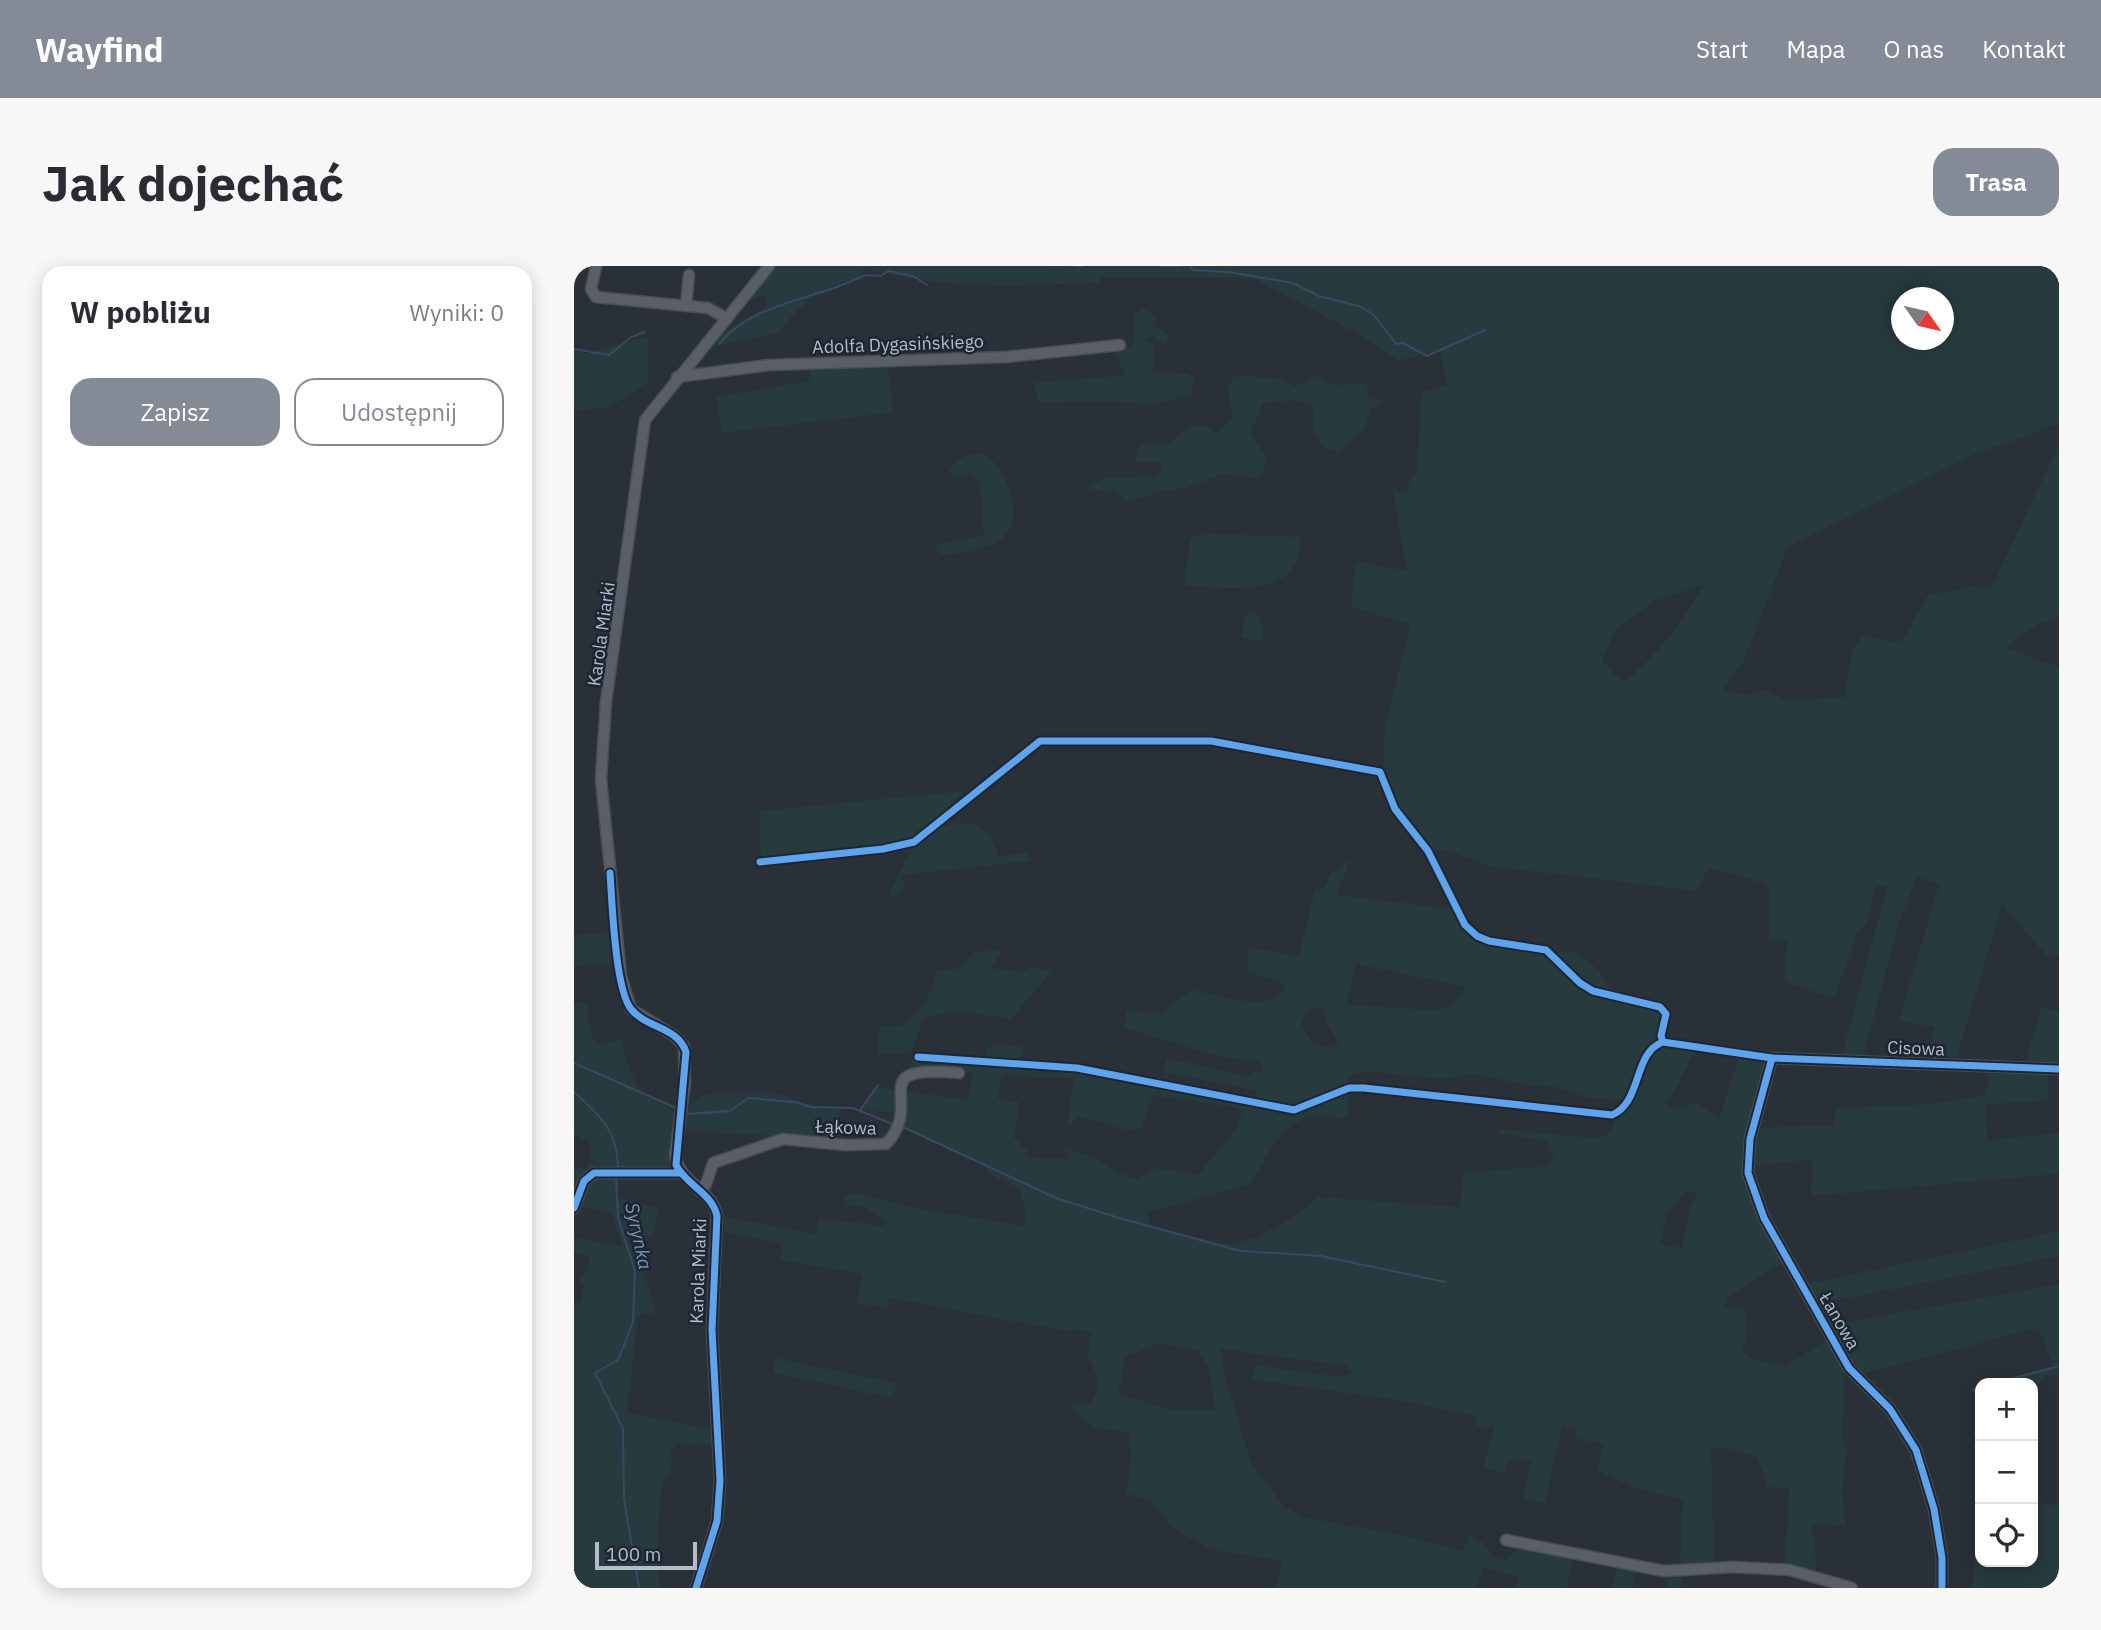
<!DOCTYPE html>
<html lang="pl">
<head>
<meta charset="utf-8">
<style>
  :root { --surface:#fff; --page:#f7f7f7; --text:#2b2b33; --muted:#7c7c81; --line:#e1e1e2; --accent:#848b96 }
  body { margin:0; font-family:"IBM Plex Sans",sans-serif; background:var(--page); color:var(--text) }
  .controls { position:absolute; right:21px; bottom:21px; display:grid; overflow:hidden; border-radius:14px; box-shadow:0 4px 18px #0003 }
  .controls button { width:63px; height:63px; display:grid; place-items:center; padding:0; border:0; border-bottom:2px solid var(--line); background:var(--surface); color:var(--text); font:35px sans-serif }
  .compass { position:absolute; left:1317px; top:21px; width:63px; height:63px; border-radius:50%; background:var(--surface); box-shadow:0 4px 18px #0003; rotate:124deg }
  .scale { position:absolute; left:21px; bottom:18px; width:102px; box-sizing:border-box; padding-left:7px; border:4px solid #b4bcc9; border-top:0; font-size:19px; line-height:24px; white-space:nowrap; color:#b4bcc9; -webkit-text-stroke:5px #1d2633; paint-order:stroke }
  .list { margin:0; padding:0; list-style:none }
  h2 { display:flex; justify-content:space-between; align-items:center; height:91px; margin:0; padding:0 28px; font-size:30px }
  h2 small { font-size:23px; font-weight:400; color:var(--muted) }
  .actions { display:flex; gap:14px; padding:21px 28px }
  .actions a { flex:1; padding:16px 0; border:2px solid var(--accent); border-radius:21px; text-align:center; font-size:24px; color:var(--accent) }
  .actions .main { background:var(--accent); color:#fff }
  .icon { flex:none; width:38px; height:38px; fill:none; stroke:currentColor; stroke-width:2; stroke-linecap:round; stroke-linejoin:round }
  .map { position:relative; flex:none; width:1485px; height:1322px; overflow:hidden; border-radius:21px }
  header { display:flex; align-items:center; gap:42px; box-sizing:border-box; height:98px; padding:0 35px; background:var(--accent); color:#fff }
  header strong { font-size:33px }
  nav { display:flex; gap:38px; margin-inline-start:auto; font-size:24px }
  .intro { display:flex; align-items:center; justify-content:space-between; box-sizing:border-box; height:168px; padding:0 42px }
  h1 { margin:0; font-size:49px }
  .button { padding:18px 32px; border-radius:21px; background:var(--accent); color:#fff; font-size:24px; font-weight:700 }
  main { display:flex; gap:42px; padding:0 42px }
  aside { flex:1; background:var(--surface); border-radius:21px; box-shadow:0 4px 18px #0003 }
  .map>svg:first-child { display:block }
  .green { fill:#273a3e; fill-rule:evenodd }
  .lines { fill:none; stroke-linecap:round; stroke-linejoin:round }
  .stream { stroke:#384963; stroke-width:2 }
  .minor-casing { stroke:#484c53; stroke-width:13 }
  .minor { stroke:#5a5e66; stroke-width:10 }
  .cycleway-casing { stroke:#1d2633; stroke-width:11 }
  .cycleway { stroke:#60a3ed; stroke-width:7 }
  .labels { text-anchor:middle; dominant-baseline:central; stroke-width:5; stroke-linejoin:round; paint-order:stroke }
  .street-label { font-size:18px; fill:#b4bcc9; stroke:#1d2633 }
  .water-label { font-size:19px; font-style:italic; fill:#7c92b1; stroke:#1d2633 }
</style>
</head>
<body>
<header>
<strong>Wayfind</strong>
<nav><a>Start</a><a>Mapa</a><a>O nas</a><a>Kontakt</a></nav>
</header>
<div class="intro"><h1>Jak dojechać</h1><a class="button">Trasa</a></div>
<main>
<aside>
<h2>W pobliżu<small>Wyniki: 0</small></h2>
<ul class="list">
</ul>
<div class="actions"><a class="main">Zapisz</a><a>Udostępnij</a></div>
</aside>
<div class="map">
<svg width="1485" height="1322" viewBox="0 0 1485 1322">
  <rect width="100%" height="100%" fill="#2a3038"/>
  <path class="green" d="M199 0H1485V158L1401 188 1214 281 1169 396 1149 424 1171 428 1192 424 1211 435 1271 431 1278 386 1289 369 1327 377 1354 329 1401 320 1416 324 1485 179V351C1464 357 1447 366 1433 382L1485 401V689L1473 690 1428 639 1383 790 1352 792 1361 761 1325 755 1365 618 1343 611 1323 662 1290 788 1288 792 1267 793 1313 621 1301 619 1292 659 1284 664 1260 732 1210 716 1213 676 1195 673 1196 625 1189 617 1134 602 1123 625 915 600 873 584H856C840 563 819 541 812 515 801 471 827 402 837 359L777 341 782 295 833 305 819 225 832 227 837 210 843 209 847 125 873 119 866 84 824 95 790 71 678 12 526 11 524 17C446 19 367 25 291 2 286 16 261 16 249 24 236 33 212 53 207 66L140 81 145 69 193 40 191 29 172 36ZM1328 32H1370V74H1328ZM1129 319C1105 361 1088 383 1052 415L1041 410 1028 394 1042 363 1080 335Z
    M568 42 576 45 582 52 577 60 590 65 595 71 591 78 577 70 570 74 580 78 579 105 614 108 620 112 618 128 578 139 540 135 465 136 459 117 552 109 540 88 543 82 559 81 561 47Z
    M75 70 74 116 36 141 0 145V81L10 88Z
    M312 90 320 146 149 167 142 131 235 115 236 94Z
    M673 110 707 113 721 120 741 110 761 119 790 118 793 119 795 132 811 135 796 143 791 163 765 187 750 181 739 169V139L719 134 689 137 677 166C685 187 697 181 688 210L683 212 648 208 611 222 588 225 555 236 540 226 511 222 531 212 583 210 589 201 588 196H561L566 179 596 177 616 159H634L641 168 658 153 654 119 661 112Z
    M409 187C430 199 451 246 432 268 418 285 387 288 366 288L360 279 410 269 405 217 396 209 379 211 375 206C382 192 394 187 409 187Z
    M638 268 726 271C730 335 652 322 610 319L616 274 621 270Z
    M678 346 684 348 690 367 688 375 667 372 671 350Z
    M391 525 335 580 187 598 185 545Z
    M399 557 416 569 425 590 452 586 459 595 328 609 331 624 314 633C332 590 346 556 399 557Z
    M776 594 763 629 879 643 897 672 913 677 971 687 1001 685 1026 705 1037 726 1093 740 1092 773 1079 776 1050 835 1011 831 979 820 952 819 901 808 868 813 799 806 778 808 772 817 775 831 774 850C762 856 749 846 737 850 706 859 691 893 676 919L573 946 577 959C600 966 627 977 652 978 677 979 727 949 744 931L886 941 890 905C919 907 944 900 973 901L980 889 974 882 975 876 925 867 924 863 1019 872 1036 868 1040 854 1055 840 1075 792 1087 778 1121 785 1093 839 1101 843 1124 837 1145 853 1165 790 1194 793 1169 894 1176 928 1211 995 1154 1031 1151 1041 1170 1043 1173 1067 1168 1085 1178 1093 1212 1100 1254 1073 1270 1104 1269 1172 1272 1186 1268 1227 1272 1260 1238 1258 1243 1305 1211 1299 1215 1223 1194 1221 1183 1191 1154 1182H1137L1140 1300 1106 1302 1109 1233 1063 1223 1024 1205 1030 1178 1003 1173 1001 1163 988 1160 971 1238 948 1233 957 1194 936 1193 931 1207 909 1201 920 1161 912 1163 902 1159V1150L818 1133 679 1114 681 1099 764 1111 778 1108 773 1100 647 1083 649 1104 676 1194 709 1240 729 1251 836 1271 889 1285 895 1268 911 1278 919 1291 931 1294 946 1282 999 1294 993 1322H943L944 1311 909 1301 902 1322H701L709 1295 638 1284 598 1262 577 1234 552 1228 557 1197 556 1167 518 1161 494 1139 516 1138C528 1119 525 1111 514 1093L517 1065 486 1064 315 1032 314 1043 283 1037 288 1008 207 994V977L150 966 151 951 242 968 244 952 310 960 311 954 289 941 273 939 271 930 282 927 340 942 451 960V945L445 922 418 910 409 899 328 861 323 847 286 844 302 821 395 834 398 807 336 803 337 793 346 788 412 789 414 781 426 778 448 781 447 796 511 800 679 833 683 830V825L589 806 593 792 674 811 678 806H687L686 796 643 790 551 762 552 745 587 747 618 724C645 729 693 748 712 722L708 717 674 706V681L725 690 741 624 749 623 758 606ZM781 698 890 720 889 727 874 741 863 744 773 739ZM749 741 752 755 764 777 758 782 738 777 727 757 733 744ZM428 810 500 812 493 863 504 850 556 865 567 862 579 830 662 841 668 847 661 864 625 908 582 902 563 913 542 906 520 892 490 881 495 893 454 892 453 885 440 872 445 836 424 833ZM1111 925 1124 928 1116 939C1116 954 1110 966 1108 982L1086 978 1092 950ZM586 1077 625 1085 635 1101 641 1143 599 1144 544 1128 552 1091Z
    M38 666 41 697 0 700V669Z
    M429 684 417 702 448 706 456 701 478 705 437 753 384 745 350 752 337 787H304L305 761 328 760C344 746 361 727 362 705L388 702 399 686Z
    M0 737H14V752L20 776 30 779 48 772 51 790 65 826 103 846 97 902 32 904 16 891 17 877 0 869Z
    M1467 741 1485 745V799H1475L1473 835 1412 838 1413 874 1485 867V908L1236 930 1239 893 1178 900 1176 895 1182 862 1259 859 1262 842 1358 838 1412 829 1415 803 1451 798Z
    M197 825 244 842 265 843 262 876 227 871 108 865 113 840 134 827Z
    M15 894 26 905 0 931V900L12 903Z
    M21 910 45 911 44 932 84 941 79 971 52 966 76 1024 81 1047 64 1049 53 1146 136 1164 138 1179 105 1177 95 1186 98 1195 94 1211 89 1214 83 1266 85 1322H0V1036L6 1037 10 1020 6 1018 7 1009 13 1006 16 991 0 987V971L49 981 38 948 2 939 12 918Z
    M1485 965V990L1248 1037 1256 1059 1485 1018V1109H1471L1459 1128V1117H1419L1479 1100 1464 1062 1287 1108 1232 1018Z
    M201 1092 323 1117 318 1132 199 1107Z
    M1406 1218V1296H1459V1235L1485 1240 1483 1322H1398Z
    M1043 1299 1062 1302 1059 1322H1039Z
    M1095 1308 1109 1309 1107 1322H1093Z"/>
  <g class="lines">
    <path class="stream" d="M481 0H483
      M501 0H509
      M587 0H607
      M616 0 619 4 655 6 719 17 745 30 785 40 800 49 822 78 829 77 853 90 911 64
      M145 78C180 35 244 34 291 9L307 10 314 5 339 10 353 19
      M0 83 35 89 57 71 71 66
      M0 797 102 842
      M0 826C27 851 43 863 44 902
      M286 844 304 819
      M114 848 156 845 174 832 221 836 237 841 279 842 321 859
      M331 862 482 932 545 952 667 985 747 990 871 1016
      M42 911 44 952 61 1005 59 1056 44 1094 21 1107 49 1163 50 1233 65 1322
      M1422 1117 1485 1100
      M1440 1117 1445 1113
      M1399 1124 1406 1122"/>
    <g class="minor-casing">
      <path id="minor" d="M22 0 17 23 22 31 134 42 152 52
        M112 40 115 9
        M103 111 195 99 432 91 546 79
        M126 925 132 918 139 897 209 873 271 879 312 878C353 836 286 798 385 807
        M0 942 10 915 20 907H107
        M932 1274 1090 1305 1160 1301 1216 1304 1278 1322
        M122 1322 143 1255 146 1215 138 1064 143 950C138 923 105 917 101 889L111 817 110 780 99 769 57 743 47 710 27 513 32 436 71 154 195 0
        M1368 1322V1292L1360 1243 1342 1184 1316 1143 1275 1102 1190 952 1174 907 1176 873 1198 792 1485 803"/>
    </g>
    <use href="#minor" class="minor"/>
    <g class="cycleway-casing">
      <path id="cycleway" d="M186 596 309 583 340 576 466 475H637L806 506 821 543 854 585 891 659 903 670 915 675 972 684 1006 717 1019 725 1086 741 1092 748 1087 770 1089 776
        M36 607C38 635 41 723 57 743 72 762 104 761 112 786L102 899C112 919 138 927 143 950L138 1064 146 1215 143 1255 122 1322
        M1089 776 1198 792 1485 803
        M344 791 503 802 720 844 775 822H790L1038 849C1068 837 1059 786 1089 776
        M1198 792 1176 873 1174 907 1190 952 1275 1102 1316 1143 1342 1184 1360 1243 1368 1292V1322
        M0 942 10 915 20 907H107"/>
    </g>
    <use href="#cycleway" class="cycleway"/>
  </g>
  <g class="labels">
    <g class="street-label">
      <text transform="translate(324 78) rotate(-2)">Adolfa Dygasińskiego</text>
      <text transform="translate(27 368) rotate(-82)">Karola Miarki</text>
      <text transform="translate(1342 782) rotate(2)">Cisowa</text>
      <text transform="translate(272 861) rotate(2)">Łąkowa</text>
      <text transform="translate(124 1005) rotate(-88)">Karola Miarki</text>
      <text transform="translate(1266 1055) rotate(60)">Łanowa</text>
    </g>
    <g class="water-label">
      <text transform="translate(65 970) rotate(78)">Syrynka</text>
    </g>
  </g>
</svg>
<div class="controls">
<button>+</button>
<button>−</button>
<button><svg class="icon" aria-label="locate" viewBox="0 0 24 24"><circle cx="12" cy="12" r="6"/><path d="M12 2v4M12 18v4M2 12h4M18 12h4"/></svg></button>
</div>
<svg class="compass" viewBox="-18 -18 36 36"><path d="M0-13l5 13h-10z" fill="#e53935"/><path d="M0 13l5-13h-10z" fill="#7c7c81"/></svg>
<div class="scale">100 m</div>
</div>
</main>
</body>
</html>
